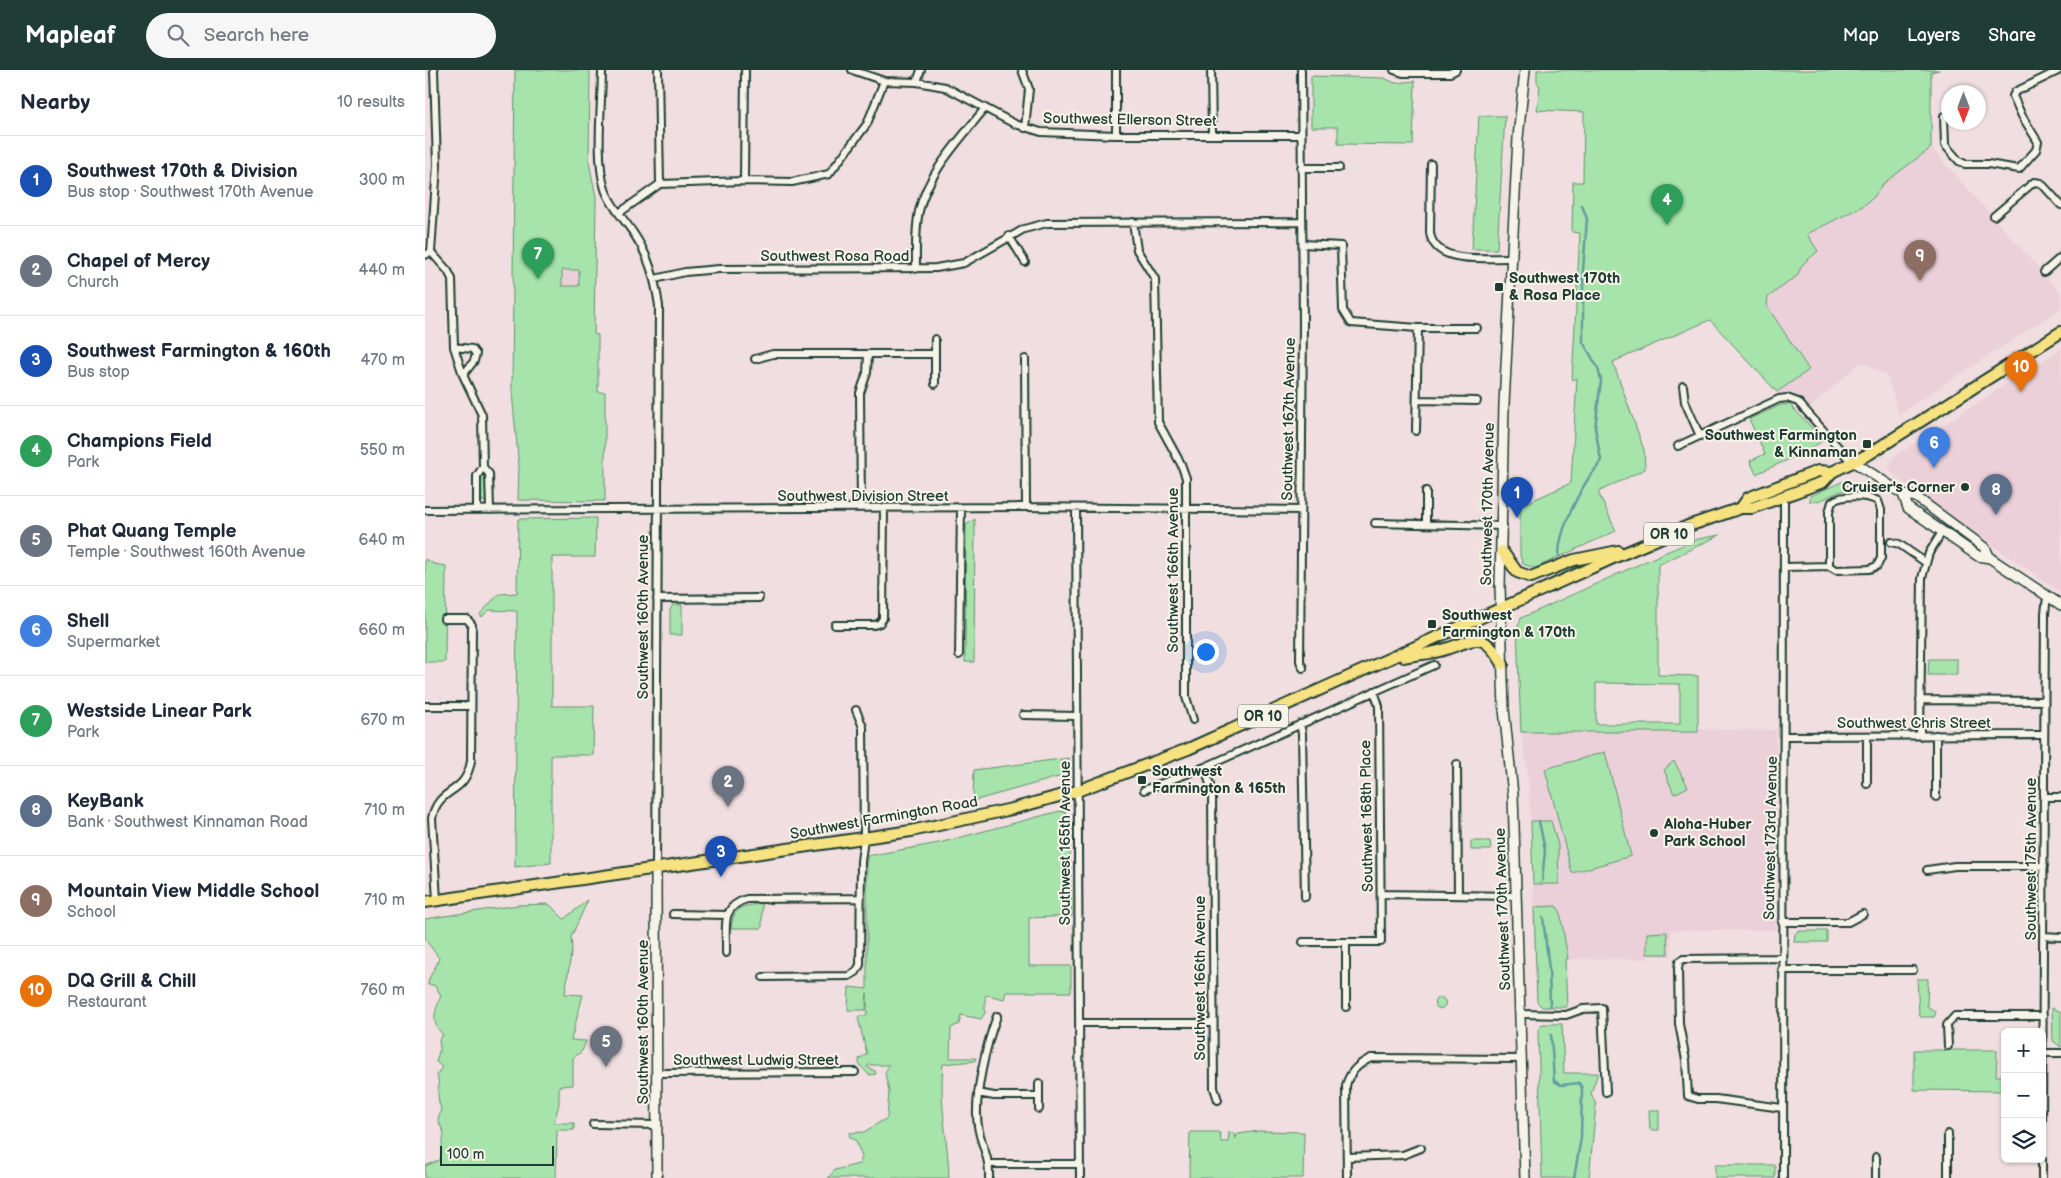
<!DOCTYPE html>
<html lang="en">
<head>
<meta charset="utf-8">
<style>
  :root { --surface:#fff; --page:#f6f6f7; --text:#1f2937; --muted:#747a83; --line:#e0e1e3; --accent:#1f3d34 }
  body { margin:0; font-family:"Balsamiq Sans",sans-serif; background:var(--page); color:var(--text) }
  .controls { position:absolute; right:15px; bottom:15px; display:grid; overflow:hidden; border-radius:8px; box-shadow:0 1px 4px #0004 }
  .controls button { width:45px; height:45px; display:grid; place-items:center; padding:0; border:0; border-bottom:1px solid var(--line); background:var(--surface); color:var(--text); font:25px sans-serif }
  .compass { position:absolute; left:1516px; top:15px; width:45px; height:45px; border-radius:50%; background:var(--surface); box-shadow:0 1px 4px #0004; rotate:180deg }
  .scale { position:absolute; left:15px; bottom:12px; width:114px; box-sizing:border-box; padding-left:5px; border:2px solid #1f3d34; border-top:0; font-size:14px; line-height:18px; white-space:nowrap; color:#1f3d34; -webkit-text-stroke:4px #f7f3e8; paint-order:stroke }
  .you { position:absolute; left:780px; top:581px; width:18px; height:18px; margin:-12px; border:4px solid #fff; border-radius:50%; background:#1a73e8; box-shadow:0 0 0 8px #1a73e833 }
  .badge { display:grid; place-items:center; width:32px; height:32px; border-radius:50%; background:var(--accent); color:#fff; font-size:16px; font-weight:700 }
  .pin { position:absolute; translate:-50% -41px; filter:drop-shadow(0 1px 2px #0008) }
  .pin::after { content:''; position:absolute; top:26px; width:18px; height:15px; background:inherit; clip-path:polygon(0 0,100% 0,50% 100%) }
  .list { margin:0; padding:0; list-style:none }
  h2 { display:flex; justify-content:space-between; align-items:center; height:65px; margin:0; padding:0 20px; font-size:21px }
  h2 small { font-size:16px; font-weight:400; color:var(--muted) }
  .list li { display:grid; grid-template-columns:32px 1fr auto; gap:15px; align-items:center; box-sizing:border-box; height:90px; padding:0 20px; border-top:1px solid var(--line) }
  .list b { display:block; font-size:19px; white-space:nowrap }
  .list p { margin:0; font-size:16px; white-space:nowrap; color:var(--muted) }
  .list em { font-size:16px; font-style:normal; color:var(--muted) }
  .icon { flex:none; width:28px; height:28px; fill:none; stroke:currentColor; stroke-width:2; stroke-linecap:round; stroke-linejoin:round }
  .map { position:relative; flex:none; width:1636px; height:1108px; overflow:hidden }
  header { display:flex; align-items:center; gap:30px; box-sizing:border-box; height:70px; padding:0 25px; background:var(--accent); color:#fff }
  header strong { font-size:24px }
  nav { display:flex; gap:28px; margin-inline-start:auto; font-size:18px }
  .search { width:350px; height:45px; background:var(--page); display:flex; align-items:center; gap:12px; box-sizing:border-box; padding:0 18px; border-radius:28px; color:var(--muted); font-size:19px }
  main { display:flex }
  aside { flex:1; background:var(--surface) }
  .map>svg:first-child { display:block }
  .built { fill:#ebd0da }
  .green { fill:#a7e4ab; stroke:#639070; fill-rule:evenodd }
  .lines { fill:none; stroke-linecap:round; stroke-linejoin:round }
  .stream { stroke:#609d9e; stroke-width:2.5 }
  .street-casing { stroke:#1f3d34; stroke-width:10 }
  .secondary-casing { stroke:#1f3d34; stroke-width:12 }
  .primary-casing { stroke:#1f3d34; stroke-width:14 }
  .street { stroke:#f7f3e8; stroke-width:6 }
  .secondary { stroke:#f7f3e8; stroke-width:9 }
  .primary { stroke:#f7e281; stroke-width:10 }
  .poi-dot { fill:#1f3d34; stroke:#f7f3e8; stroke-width:2 }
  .labels { text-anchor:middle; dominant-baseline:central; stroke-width:4; stroke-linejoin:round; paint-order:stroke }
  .shield { fill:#f7f3e8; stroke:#60746a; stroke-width:1 }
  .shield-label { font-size:14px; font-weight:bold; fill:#1f3d34 }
  .street-label { font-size:15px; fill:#1f3d34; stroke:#f7f3e8 }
  .poi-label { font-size:15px; font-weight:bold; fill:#1f3d34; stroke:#f7f3e8; text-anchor:start }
</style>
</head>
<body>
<header>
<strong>Mapleaf</strong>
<div class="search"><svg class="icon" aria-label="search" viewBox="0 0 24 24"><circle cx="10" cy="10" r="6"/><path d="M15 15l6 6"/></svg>Search here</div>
<nav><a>Map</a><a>Layers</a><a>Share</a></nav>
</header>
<main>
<aside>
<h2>Nearby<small>10 results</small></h2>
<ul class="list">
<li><span class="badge" style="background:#1a4fb4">1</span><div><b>Southwest 170th &amp; Division</b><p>Bus stop · Southwest 170th Avenue</p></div><em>300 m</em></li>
<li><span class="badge" style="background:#6b7280">2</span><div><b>Chapel of Mercy</b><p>Church</p></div><em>440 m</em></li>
<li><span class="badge" style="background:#1a4fb4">3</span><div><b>Southwest Farmington &amp; 160th</b><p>Bus stop</p></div><em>470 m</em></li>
<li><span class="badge" style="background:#2e9e5b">4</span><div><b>Champions Field</b><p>Park</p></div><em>550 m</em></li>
<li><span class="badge" style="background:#6b7280">5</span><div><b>Phat Quang Temple</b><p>Temple · Southwest 160th Avenue</p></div><em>640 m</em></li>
<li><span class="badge" style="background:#3f7fe0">6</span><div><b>Shell</b><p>Supermarket</p></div><em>660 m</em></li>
<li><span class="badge" style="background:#2e9e5b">7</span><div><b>Westside Linear Park</b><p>Park</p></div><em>670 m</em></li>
<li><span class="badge" style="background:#5c6f8a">8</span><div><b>KeyBank</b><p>Bank · Southwest Kinnaman Road</p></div><em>710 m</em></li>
<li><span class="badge" style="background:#8d6e63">9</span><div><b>Mountain View Middle School</b><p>School</p></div><em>710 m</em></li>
<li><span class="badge" style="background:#e8710a">10</span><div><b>DQ Grill &amp; Chill</b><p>Restaurant</p></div><em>760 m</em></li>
</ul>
</aside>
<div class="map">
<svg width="1636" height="1108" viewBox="0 0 1636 1108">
  <rect width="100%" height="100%" fill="#f0dee0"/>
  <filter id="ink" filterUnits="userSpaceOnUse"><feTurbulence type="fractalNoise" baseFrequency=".02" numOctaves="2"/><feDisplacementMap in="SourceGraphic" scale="10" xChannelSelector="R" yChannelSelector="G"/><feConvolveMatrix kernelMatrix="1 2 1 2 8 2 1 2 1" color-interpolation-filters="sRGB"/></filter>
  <g filter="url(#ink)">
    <path class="built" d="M1506 78 1636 223V238L1474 344 1461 304 1436 292 1385 338 1368 323 1353 324 1352 322 1384 300 1342 236 1343 229 1346 224 1372 206 1377 195 1392 181 1382 164 1438 136 1449 127 1459 113Z
      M137 199 154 200V216H137Z
      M1636 279V523L1471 407 1466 402 1465 395 1467 388Z
      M1273 659 1351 660V860H1246V886H1222V889H1110L1108 814H1134L1133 775H1107L1103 706 1096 662H1273Z"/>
    <path class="green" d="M90 0H165L164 92 171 127 169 264 173 265V322H180V431L93 430 94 397 87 322ZM137 200H154V216H137Z
      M1112 0H1514L1506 2V78L1459 113 1449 127 1438 136 1382 164 1393 181 1377 195 1372 206 1343 227 1342 236 1384 300 1352 322 1285 250 1188 292 1219 380 1220 399 1173 422 1191 461 1110 498 1098 494 1095 486V436L1146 413 1152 308 1147 310 1155 163 1147 162 1148 112H1158L1159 42 1112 40 1115 16 1112 13Z
      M886 6 959 8 970 13 990 11 988 75 913 74V57H886Z
      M1054 46H1080L1072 179H1047Z
      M1364 334 1399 370 1378 383 1331 404 1325 391 1340 384 1324 349 1356 335Z
      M58 401 61 403V431H55V404Z
      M1421 410 1423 420C1406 422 1402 431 1385 432V426Z
      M171 448 170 487H127V636H169L168 685H126V793L90 797 92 541 64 540 57 547 55 544 74 524 92 523 93 449Z
      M550 449 549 592H540L541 455Z
      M1295 465 1233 495V605L1273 606V662H1096L1092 560 1096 548 1239 483 1273 469ZM1171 613 1255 614V654H1171Z
      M0 489 9 494 21 496 20 592H0Z
      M248 535H257V565H245V540Z
      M1504 589H1532V605H1503Z
      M1180 682 1206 786 1147 803 1120 699Z
      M644 688V704L548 731 549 700Z
      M1249 691 1263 717 1249 724 1239 700Z
      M635 741 640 742 644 748 647 846 604 848V896H646V922H581L579 929 563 925 560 926V943L556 949 536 945 534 954 526 958 525 988H551L550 991 518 994C514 1032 523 1070 524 1108H403L410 1100 434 1094 437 1087 431 1071 425 1067 424 1063 439 1062 462 1048 464 1021 460 1003 464 995H444L442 997 450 1001 451 1004 444 1005 434 994V989L442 984 433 948 434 946H442V923L441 940H423L424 917 442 919V786L514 773Z
      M1106 751H1126L1133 775 1134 814H1108Z
      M1046 771H1065L1066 780H1046Z
      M163 830 146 867 147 878 140 924 158 925 146 970 161 971 157 981 148 988V1015L134 1016V1034L129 1053H149V1060H132L131 1108H0V1096L15 1090 19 1063 13 1050 16 1038C10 1026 16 1016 12 1005L17 997 11 992 15 978 14 969 18 965C4 950 11 942 16 925L9 915H3C3 905 12 898 14 888L0 869V849L93 835 124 834 139 849Z
      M337 833V858H306C310 833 317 838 337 833Z
      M1131 836 1135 841 1143 889H1140L1142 937H1117L1112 932 1109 837Z
      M1373 861H1402V872H1369L1370 864Z
      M1242 862 1243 884H1222V863Z
      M1492 909H1503L1502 936 1511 942 1509 947H1496L1494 945Z
      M1009.5 933a5.5 5.5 0 1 1 11 0a5.5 5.5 0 1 1-11 0Z
      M1627 938 1636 942V977L1628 971Z
      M1118 954H1137L1139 1003H1173L1166 1023 1171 1035 1164 1108H1117L1113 959Z
      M1489 980H1572L1571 1006H1580V1021L1489 1020Z
      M1224 1040H1234V1060H1225Z
      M834 1061 879 1062 878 1108H764L765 1062H792L795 1063 796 1072H803L804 1062 809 1063 810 1069 813 1064Z
      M1290 1095H1350V1108H1290Z"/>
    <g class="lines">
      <path class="stream" d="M1134 486C1133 464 1151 428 1163 409 1167 402 1173 398 1176 390L1170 358 1176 311 1173 298 1158 272V200L1162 149 1157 135
        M1114 751 1120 780 1117 811
        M1118 847 1124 899 1125 935
        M1126 965 1129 1011 1136 1015 1154 1013 1157 1018 1156 1068 1149 1108"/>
      <g class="street-casing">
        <path id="street" d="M177 0C177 33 170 89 180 119 185 135 200 150 209 164 224 186 230 209 234 236L231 799
          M233 0 235 114
          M427 0 459 11 492 12 520 17 590 54 616 62 691 65H876
          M597 0 604 19 600 58
          M691 0V65
          M786 0 787 65
          M876 0 878 254 875 591 878 598
          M969 0 978 3H1025L1031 0
          M492 12 496 0
          M1519 46 1520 75 1534 91 1540 94H1563L1594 99 1611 80 1613 72 1597 46 1588 26 1590 22 1633 1
          M1006 94 1005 163C1010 196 1063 187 1087 188
          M876 98H914
          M319 111 320 0
          M194 143 235 114 319 111 367 112 404 104 442 54 459 11
          M1569 146 1609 112 1616 113 1636 135
          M708 152 712 180 730 209 733 352 756 394 761 408V627L768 650
          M584 166 600 192
          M878 174 916 176 918 240 926 253 993 258H1052
          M6 182 23 201 27 209 29 277 38 305 57 345 58 397
          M0 185 6 182 12 95 9 0
          M491 199C491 180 490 160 494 141 503 102 536 69 560 38
          M1619 202 1636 187
          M230 209 260 202 294 199 511 198 539 193 599 159 622 153 877 152
          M29 277 47 279 51 284 49 291 38 305
          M510 284V269
          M330 289 348 284H510V314
          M600 289 601 437
          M1258 316 1260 332 1275 366
          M992 330 1052 331
          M991 361 993 258
          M1253 376 1354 329 1362 328 1373 332 1422 387 1429 392
          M1001 421V454
          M436 438 435 323 442 303 443 285
          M651 438 655 1108
          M0 440 601 437 876 440
          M52 440V406L58 397 64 404 65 440
          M950 453 1078 456
          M1466 472 1474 474 1500 492
          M1360 497 1404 496 1411 500 1444 499 1452 496 1456 488V440L1453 431C1442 425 1417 424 1407 432L1404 442V496
          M232 529 334 528
          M410 555H449L455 553 458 548 459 438
          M534 585 536 438
          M1495 630 1619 631
          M0 636H45
          M598 645 652 646
          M875 654 877 663 880 827
          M1360 666 1618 665
          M1442 666V714
          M1495 666 1497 508 1504 483 1517 462
          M1032 694 1033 825
          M780 697 787 722 789 1018 793 1030
          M719 720 780 697 1009 595
          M1511 727V665
          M1618 727H1636
          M1502 800 1530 796H1619
          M956 824 1091 826
          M12 830 7 748C14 715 40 727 46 691L47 555 42 549H19
          M248 844 302 845
          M1357 852H1423L1438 844
          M1619 866 1636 867
          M878 872H956L954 636 949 621
          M301 883C302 858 294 837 322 829L435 828
          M1357 888 1258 889 1254 892 1253 899 1254 954 1261 990 1263 1026 1273 1029H1291L1357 1038
          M1357 900H1488
          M338 907 424 906 431 902 435 895 436 791 439 769 438 657 431 640
          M921 937V872
          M1095 944 1141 945 1158 939 1177 938 1181 1022
          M654 953H788
          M1523 976 1522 955 1530 946H1618
          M1618 983H1636
          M232 1003 430 1002
          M614 1013V1026
          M553 1023 569 1026H614V1039
          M1617 1051 1620 543 1622 527
          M168 1054 232 1055
          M1523 1064V1108
          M922 1087 978 1085 996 1078
          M1451 1087V1108
          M565 1094H655
          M564 1108C565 1087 556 1076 553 1056 548 1028 562 972 572 946
          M922 1108 921 1016C924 1002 933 994 946 988L1096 989
          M1358 1108 1359 427
          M1617 1108V1089"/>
      </g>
      <g class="secondary-casing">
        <path id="secondary" d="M1429 392 1478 424 1491 427 1560 478 1565 488 1636 535
          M1478 424 1483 438 1553 486 1565 488
          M231 799 232 1108
          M1100 1108 1088 725 1079 639 1075 517 1079 334 1093 68 1100 0"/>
      </g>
      <g class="primary-casing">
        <path id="primary" d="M1316 438 1323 428 1393 401 1407 402
          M1077 481 1092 502 1106 507 1149 490 1193 481
          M979 587C992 584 1008 584 1021 579 1052 569 1057 560 1078 594
          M0 832 486 761 587 739 652 721 763 679 1188 488 1263 456 1316 438H1327L1398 412 1407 402 1444 384 1636 262"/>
      </g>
      <use href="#street" class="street"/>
      <use href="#secondary" class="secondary"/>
      <use href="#primary" class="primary"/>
    </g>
  </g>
  <g class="poi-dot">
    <rect x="1069" y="212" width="10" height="10" rx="2.5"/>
    <rect x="1437" y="369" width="10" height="10" rx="2.5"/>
    <circle cx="1540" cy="417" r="5"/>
    <rect x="1002" y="549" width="10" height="10" rx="2.5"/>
    <rect x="712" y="705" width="10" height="10" rx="2.5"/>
    <circle cx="1229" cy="763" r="5"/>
  </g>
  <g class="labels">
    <g class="shield">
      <rect x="1219" y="452.5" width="50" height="23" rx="4"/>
      <rect x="813" y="634.5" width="50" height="23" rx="4"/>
    </g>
    <g class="shield-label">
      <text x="1244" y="464">OR 10</text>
      <text x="838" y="646">OR 10</text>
    </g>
    <g class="street-label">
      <text transform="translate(705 50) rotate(1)">Southwest Ellerson Street</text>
      <text x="410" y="186">Southwest Rosa Road</text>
      <text transform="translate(864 349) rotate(-89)">Southwest 167th Avenue</text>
      <text x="438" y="426">Southwest Division Street</text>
      <text transform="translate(1063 434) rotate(-89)">Southwest 170th Avenue</text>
      <text transform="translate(748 500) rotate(-90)">Southwest 166th Avenue</text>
      <text transform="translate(218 547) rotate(-90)">Southwest 160th Avenue</text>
      <text x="1489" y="653">Southwest Chris Street</text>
      <text transform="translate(942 746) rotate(-91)">Southwest 168th Place</text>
      <text transform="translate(459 748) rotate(-10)">Southwest Farmington Road</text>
      <text transform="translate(1346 768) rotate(-89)">Southwest 173rd Avenue</text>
      <text transform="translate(640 773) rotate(-90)">Southwest 165th Avenue</text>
      <text transform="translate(1606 789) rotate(-90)">Southwest 175th Avenue</text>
      <text transform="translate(1078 839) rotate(-92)">Southwest 170th Avenue</text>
      <text transform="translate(775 908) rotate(-90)">Southwest 166th Avenue</text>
      <text transform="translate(218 952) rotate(-90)">Southwest 160th Avenue</text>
      <text x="331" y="990">Southwest Ludwig Street</text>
    </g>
    <g class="poi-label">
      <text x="1084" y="208">Southwest 170th<tspan x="1084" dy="17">&amp; Rosa Place</tspan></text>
      <text x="1432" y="365" text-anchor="end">Southwest Farmington<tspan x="1432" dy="17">&amp; Kinnaman</tspan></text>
      <text x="1530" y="417" text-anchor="end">Cruiser's Corner</text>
      <text x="1017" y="545">Southwest<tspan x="1017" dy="17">Farmington &amp; 170th</tspan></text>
      <text x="727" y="701">Southwest<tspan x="727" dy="17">Farmington &amp; 165th</tspan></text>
      <text x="1239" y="754">Aloha-Huber<tspan x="1239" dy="17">Park School</tspan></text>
    </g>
  </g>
</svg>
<div class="controls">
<button>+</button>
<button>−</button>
<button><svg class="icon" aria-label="layers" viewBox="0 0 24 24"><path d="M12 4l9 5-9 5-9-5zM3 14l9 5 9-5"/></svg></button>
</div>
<svg class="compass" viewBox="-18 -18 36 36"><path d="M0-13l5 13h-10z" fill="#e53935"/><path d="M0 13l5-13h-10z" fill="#747a83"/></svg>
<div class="scale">100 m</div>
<div class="you"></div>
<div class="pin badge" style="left:1092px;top:448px;background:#1a4fb4">1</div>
<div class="pin badge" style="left:303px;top:737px;background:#6b7280">2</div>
<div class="pin badge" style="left:296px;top:807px;background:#1a4fb4">3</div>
<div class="pin badge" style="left:1242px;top:155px;background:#2e9e5b">4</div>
<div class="pin badge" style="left:181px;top:997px;background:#6b7280">5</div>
<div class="pin badge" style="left:1509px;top:398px;background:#3f7fe0">6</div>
<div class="pin badge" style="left:113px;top:209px;background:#2e9e5b">7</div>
<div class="pin badge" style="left:1571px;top:445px;background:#5c6f8a">8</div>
<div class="pin badge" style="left:1495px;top:211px;background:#8d6e63">9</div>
<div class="pin badge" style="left:1596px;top:322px;background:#e8710a">10</div>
</div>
</main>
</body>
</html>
